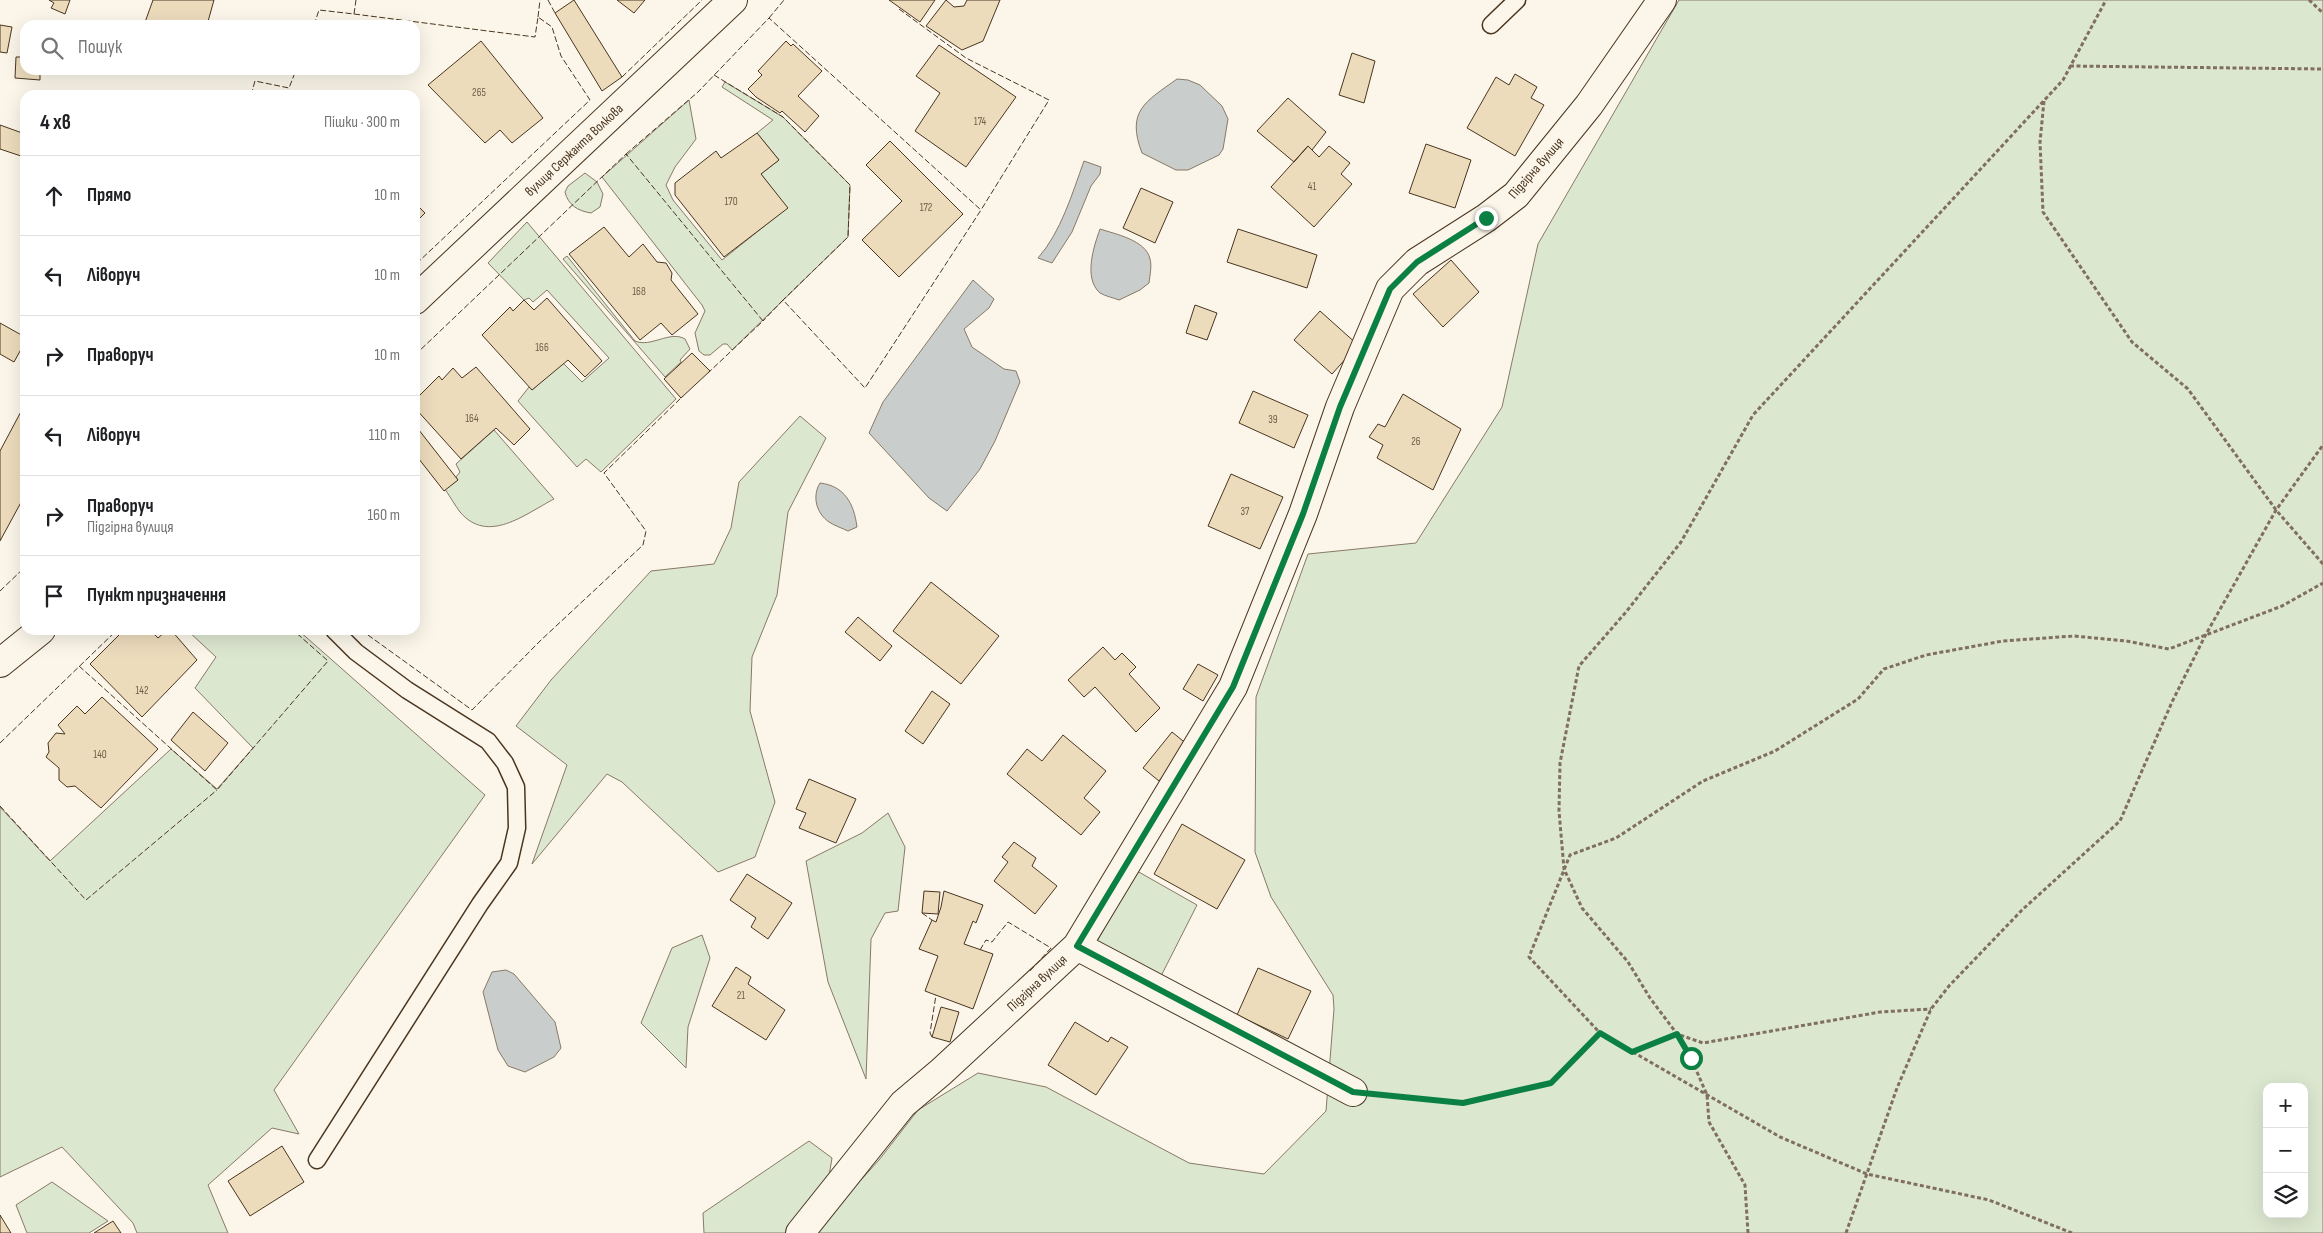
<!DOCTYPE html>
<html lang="uk">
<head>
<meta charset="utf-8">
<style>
  :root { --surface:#fff; --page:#f6f6f6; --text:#202124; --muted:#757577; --line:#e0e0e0 }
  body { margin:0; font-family:"Sofia Sans Condensed",sans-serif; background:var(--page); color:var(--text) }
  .controls { position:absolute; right:15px; bottom:15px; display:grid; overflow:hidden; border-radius:10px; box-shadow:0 5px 20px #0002 }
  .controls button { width:45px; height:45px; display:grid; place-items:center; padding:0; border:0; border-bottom:1px solid var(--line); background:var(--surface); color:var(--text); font:25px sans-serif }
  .stop { position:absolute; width:15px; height:15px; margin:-11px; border:4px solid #0b8043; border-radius:50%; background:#fff }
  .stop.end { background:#0b8043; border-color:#fff; box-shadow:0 1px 5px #0008 }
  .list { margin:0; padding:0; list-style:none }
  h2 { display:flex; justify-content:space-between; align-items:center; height:65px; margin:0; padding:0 20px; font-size:21px }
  h2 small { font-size:16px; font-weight:400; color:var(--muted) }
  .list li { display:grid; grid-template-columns:32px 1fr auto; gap:15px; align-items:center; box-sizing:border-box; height:80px; padding:0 20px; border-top:1px solid var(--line) }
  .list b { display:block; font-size:19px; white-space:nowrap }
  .list p { margin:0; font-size:16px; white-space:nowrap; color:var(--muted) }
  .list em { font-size:16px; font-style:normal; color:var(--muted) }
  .icon { flex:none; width:28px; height:28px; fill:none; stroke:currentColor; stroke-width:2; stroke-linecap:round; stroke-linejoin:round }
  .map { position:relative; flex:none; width:2323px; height:1233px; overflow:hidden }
  .search { position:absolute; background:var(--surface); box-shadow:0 5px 20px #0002; left:20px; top:20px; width:400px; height:55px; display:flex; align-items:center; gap:12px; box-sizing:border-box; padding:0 18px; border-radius:15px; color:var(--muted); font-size:19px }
  .panel { position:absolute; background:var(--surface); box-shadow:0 5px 20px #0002; left:20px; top:90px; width:400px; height:545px; border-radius:15px }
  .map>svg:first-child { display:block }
  .green { fill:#dce7d0; stroke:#887966; fill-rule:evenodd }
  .water { fill:#c9cecd; stroke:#887966 }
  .building { fill:#ecdcbc; stroke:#4a3520 }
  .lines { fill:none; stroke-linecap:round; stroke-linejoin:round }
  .lane-casing { stroke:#4a3520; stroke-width:19 }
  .street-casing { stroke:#4a3520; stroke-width:30 }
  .path { stroke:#7f6f5c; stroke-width:3; stroke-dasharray:4 2.5; stroke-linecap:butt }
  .lane { stroke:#fbf6e9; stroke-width:16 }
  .street { stroke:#fbf6e9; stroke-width:28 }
  .fence { stroke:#4a3520; stroke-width:1; stroke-dasharray:6 2.5; stroke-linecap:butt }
  .route { stroke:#0b8043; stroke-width:6 }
  .labels { text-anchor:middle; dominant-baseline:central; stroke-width:4; stroke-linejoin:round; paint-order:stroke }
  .number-label { font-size:11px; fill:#725f47 }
  .street-label { font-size:14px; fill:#4a3520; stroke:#fbf6e9 }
</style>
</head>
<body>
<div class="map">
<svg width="2323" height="1233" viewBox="0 0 2323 1233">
  <rect width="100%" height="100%" fill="#fbf6e9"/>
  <path class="green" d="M1679 0H2323V1233H813L879 1160 918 1110 978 1073 1046 1087 1189 1163 1264 1174 1326 1111 1334 1009 1333 995 1271 897 1255 852 1256 697 1308 554 1416 543 1502 407 1538 244ZM2267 1087H2304V1214H2267Z
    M725 82 783 117 850 185 848 237 732 350 727 344H723L710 355H704L699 351 695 333 705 311 702 305 602 177 689 100 696 139 675 167 666 185 673 200 722 260 787 208 761 174 779 160 757 133 773 120 722 87Z
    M585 173 597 182 603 194 600 207 591 213C578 211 568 205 565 192L568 186Z
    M527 222 676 399 601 472 586 459 577 467 518 401 529 387 532 390 563 363 582 382 609 358 547 290 533 302 529 298 524 300 488 263Z
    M567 256 635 341C651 348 670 330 685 339L690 349 680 360 681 362 665 377 563 259Z
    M800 416 826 438 788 512 777 595 752 657 750 711 775 802 755 857 718 872 622 782 607 774 532 864 567 765 516 726 551 680 651 571 714 564 731 528 739 482Z
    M494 430 554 499C525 514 488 545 460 512 455 505 450 497 445 489L458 480 456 477 460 472 456 464Z
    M187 630H298L485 795 274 1090 299 1134 272 1128 208 1185 228 1233H137L133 1223 62 1147 0 1177V807L50 861 171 749 217 789 253 748 195 688 216 657Z
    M888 813 905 847 898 911 885 913 871 939 866 1079 828 982 806 861 862 833Z
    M1137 871 1197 905 1159 980 1096 943Z
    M702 935 710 958 688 1027 686 1068 641 1023 672 948Z
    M809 1141 832 1158 827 1188 800 1233H704L703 1213Z
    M52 1182 108 1221 89 1233H27L16 1205Z"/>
  <path class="water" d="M1177 79 1188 80 1200 85 1222 106 1228 119 1223 149 1219 155 1188 170H1176L1142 153C1126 111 1145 102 1177 79Z
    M1084 161 1101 167 1100 174 1091 186 1072 232 1052 263 1038 258C1061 232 1072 194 1084 161Z
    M1100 229C1115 234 1146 240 1150 259 1152 265 1150 275 1149 283L1140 290 1119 300C1114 298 1105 296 1100 293 1083 278 1094 246 1100 229Z
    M973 280 994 299 989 308 964 329 972 347 1004 369 1016 371 1020 382 995 441 980 469 947 511 929 498 869 433 883 402Z
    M820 483C845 486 854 504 857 527L848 531C842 528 835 526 829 522 816 513 812 496 820 483Z
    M506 970 514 974 555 1022 561 1048 554 1057 525 1072 508 1066 498 1050 483 992 492 972Z"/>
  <path class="building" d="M49 0H70L65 14 51 8 54 3Z
    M153 0H214L207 25H144Z
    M574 0 622 77 602 91 555 13Z
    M617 0H645L634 13Z
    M889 0H935L920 22Z
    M946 0 954 7 964 6 967 0H1000L983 41 962 50 926 26Z
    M0 25 12 27 7 53 0 52Z
    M481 41 543 118 512 143 500 130 485 143 428 85Z
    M786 41 791 46 793 44 822 71 798 96 819 116 805 132 782 111 780 113 756 97 748 89 762 75 758 71Z
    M939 45 1016 97 966 167 915 131 940 93 916 76Z
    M1352 53 1375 61 1364 103 1339 95Z
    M16 57H25V70H40V80L15 78Z
    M1515 74 1537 87 1531 98 1544 105 1515 156 1467 128 1496 77 1509 85Z
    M1288 98 1326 132 1312 150 1308 146 1294 162 1257 131Z
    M0 125 25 134V143L21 156 0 149Z
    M757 133 779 160 761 174 788 208 724 257 675 195V183L716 151 721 158Z
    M890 141 963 214 899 277 862 240 902 201 866 165Z
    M1426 144 1471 160 1455 208 1409 193Z
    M1308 146 1319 157 1329 146 1350 163 1341 174 1352 184 1314 227 1271 187Z
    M1141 188 1173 202 1155 243 1123 228Z
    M415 203 425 213 415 223Z
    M604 227 629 257 643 244 657 262 666 263 672 273 671 280 698 314 672 335 661 323 640 340 569 254Z
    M1238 229 1317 255 1307 288 1227 262Z
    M1451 260 1479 292 1443 327 1413 294Z
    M547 298 602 361 585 377 568 360 532 390 482 335 510 307 513 311 524 300 534 310Z
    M1195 305 1217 313 1207 340 1186 333Z
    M1320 311 1358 345 1332 374 1294 340Z
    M0 323 25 337V342L14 362 0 354Z
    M692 353 710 371 681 398 664 379Z
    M476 367 530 429 514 445 496 428 461 459 415 408V400L439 376 442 380 453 368 462 378Z
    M1253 391 1308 415 1294 448 1239 423Z
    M1403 394 1461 429 1433 490 1377 458 1383 445 1369 437 1378 424 1385 427Z
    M25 404V495L0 541V451Z
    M415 425 458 480 444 491 415 454Z
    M1231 474 1283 497 1260 549 1208 526Z
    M931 582 999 636 961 684 893 631Z
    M858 617 892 646 880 661 845 632Z
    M124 630H150L158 638 167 630H171L197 660 142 717 90 664Z
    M1103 647 1115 660 1122 653 1136 667 1129 674 1160 708 1136 732 1095 687 1084 697 1068 680Z
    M1198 664 1218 675 1203 701 1183 689Z
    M932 691 950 704 923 744 905 731Z
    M102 697 158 749 101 808 75 786 67 787 59 780V768L46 757 49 752 48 743 56 733 65 734 58 725 77 706 85 714Z
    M193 712 228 743 205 771 171 740Z
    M1172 732 1188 745 1159 781 1143 768Z
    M1063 735 1106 771 1084 798 1100 812 1081 835 1007 774 1027 749 1042 761Z
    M809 779 856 799 836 843 799 828 806 813 796 809Z
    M1182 824 1245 860 1217 909 1154 874Z
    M1014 842 1036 858 1032 866 1057 886 1035 914 994 881 1008 862 1002 857Z
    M747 874 792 903 768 939 751 927 756 918 730 900Z
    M924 891 940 892 938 914 922 913Z
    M944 891 983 905 976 923 973 921 964 944 993 954 973 1009 925 991 938 956 919 949 932 920 936 922 941 907Z
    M736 967 751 977 748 984 785 1010 766 1040 712 1006Z
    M1258 968 1311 991 1288 1039 1237 1015Z
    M941 1007 959 1012 950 1042 932 1037Z
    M1075 1022 1108 1042 1111 1037 1128 1047 1096 1095 1048 1065Z
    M282 1146 304 1182 250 1216 228 1181Z
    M0 1215 11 1233H0Z
    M113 1221 121 1233H94Z"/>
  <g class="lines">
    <g class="lane-casing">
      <path id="lane" d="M1491 25 1517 0
        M317 1160 480 904 509 863 517 828 516 787 505 763 488 741 407 690 356 652 334 630"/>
    </g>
    <g class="street-casing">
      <path id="street" d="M415 300 733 0
        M0 663 41 630
        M1077 946 1353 1092
        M800 1233 903 1104 941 1072 1077 946 1233 687 1303 514 1340 407 1390 289 1417 262 1486 218 1516 195 1589 105 1662 0"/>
    </g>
    <path class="path" d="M2309 0 2323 13
      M2070 66 2323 69
      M2044 101 2040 142 2043 212 2132 342 2188 389 2276 510 2323 564
      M1632 1052 1677 1034 1703 1043 1880 1012 1931 1009
      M1384 1096 1463 1103 1551 1083 1600 1033
      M1748 1233 1745 1185 1709 1122 1707 1095 1691 1058 1677 1034 1650 998 1628 962 1582 908 1564 869 1559 811 1560 763 1579 666 1626 612 1681 542 1753 415 2063 80 2106 0
      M1846 1233 1897 1088 1931 1009 1949 986 2022 910 2120 821 2172 702 2205 636 2276 510 2323 445
      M2072 1233 1989 1200 1867 1174 1780 1137 1600 1033 1529 957 1570 855 1616 838 1703 781 1775 751 1858 699 1884 669 1926 655 2003 641 2074 636 2126 641 2169 649 2282 606 2323 583"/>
    <use href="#lane" class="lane"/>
    <use href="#street" class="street"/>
    <path class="fence" d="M548 0 555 13
      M899 9 966 58 1049 100 981 210
      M354 14 535 37 538 17 552 27 561 56 590 100 415 265
      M538 17 540 0
      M769 18 784 0
      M314 25 319 10 354 14 356 0
      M714 75 783 117 850 185 848 237 783 300
      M622 77 702 0
      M251 95 255 81 289 88 296 70
      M626 154 698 92 769 18 981 210 865 388 783 300 763 321
      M415 355 626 154 763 321 708 373
      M0 591 25 567
      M361 630 472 710 540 641 643 545 646 531 604 473 683 396
      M79 666 217 790 328 661 293 630
      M0 743 117 630
      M0 806 86 900 217 790
      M922 913 932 920
      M980 950 986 940 992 942 1008 922 1051 948 1029 972
      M932 1037 930 1033 936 995"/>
  </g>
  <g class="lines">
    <path class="route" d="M1486 218 1417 262 1390 289 1340 407 1303 514 1233 687 1077 946 1353 1092 1463 1103 1551 1083 1600 1033 1632 1052 1677 1034 1691 1058"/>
  </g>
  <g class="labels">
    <g class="number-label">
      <text x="479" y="92">265</text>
      <text x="980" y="121">174</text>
      <text x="1312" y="186">41</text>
      <text x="731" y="201">170</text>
      <text x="926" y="207">172</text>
      <text x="639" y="291">168</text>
      <text x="542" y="347">166</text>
      <text x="472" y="418">164</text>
      <text x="1273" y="419">39</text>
      <text x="1416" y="441">26</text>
      <text x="1245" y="511">37</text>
      <text x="142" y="690">142</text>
      <text x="100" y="754">140</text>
      <text x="741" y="995">21</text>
    </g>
    <g class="street-label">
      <text transform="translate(574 150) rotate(-43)">вулиця Сержанта Волкова</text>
      <text transform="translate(1536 168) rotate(-49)">Підгірна вулиця</text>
      <text transform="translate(1037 983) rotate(-43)">Підгірна вулиця</text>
    </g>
  </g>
</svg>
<div class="controls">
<button>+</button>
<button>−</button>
<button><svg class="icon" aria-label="layers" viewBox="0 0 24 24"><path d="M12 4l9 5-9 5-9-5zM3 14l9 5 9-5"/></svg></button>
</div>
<div class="stop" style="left:1691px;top:1058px"></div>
<div class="stop end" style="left:1486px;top:218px"></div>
<div class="search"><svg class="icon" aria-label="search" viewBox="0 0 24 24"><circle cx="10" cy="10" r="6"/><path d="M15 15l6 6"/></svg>Пошук</div>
<section class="panel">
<h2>4 хв<small>Пішки · 300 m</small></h2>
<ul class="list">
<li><svg class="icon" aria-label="ahead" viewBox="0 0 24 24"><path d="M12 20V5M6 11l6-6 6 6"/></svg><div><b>Прямо</b></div><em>10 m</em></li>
<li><svg class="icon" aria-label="left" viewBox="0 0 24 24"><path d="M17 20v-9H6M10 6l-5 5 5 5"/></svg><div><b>Ліворуч</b></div><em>10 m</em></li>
<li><svg class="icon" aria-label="right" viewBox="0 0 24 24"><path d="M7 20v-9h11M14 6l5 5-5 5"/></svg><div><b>Праворуч</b></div><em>10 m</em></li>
<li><svg class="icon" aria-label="left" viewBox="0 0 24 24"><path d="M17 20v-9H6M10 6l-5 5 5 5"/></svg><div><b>Ліворуч</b></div><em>110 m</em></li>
<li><svg class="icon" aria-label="right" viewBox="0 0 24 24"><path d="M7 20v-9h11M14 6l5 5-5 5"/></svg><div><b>Праворуч</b><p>Підгірна вулиця</p></div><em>160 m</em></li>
<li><svg class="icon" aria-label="arrive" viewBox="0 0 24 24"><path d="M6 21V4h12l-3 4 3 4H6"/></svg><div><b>Пункт призначення</b></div></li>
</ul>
</section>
</div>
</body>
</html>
